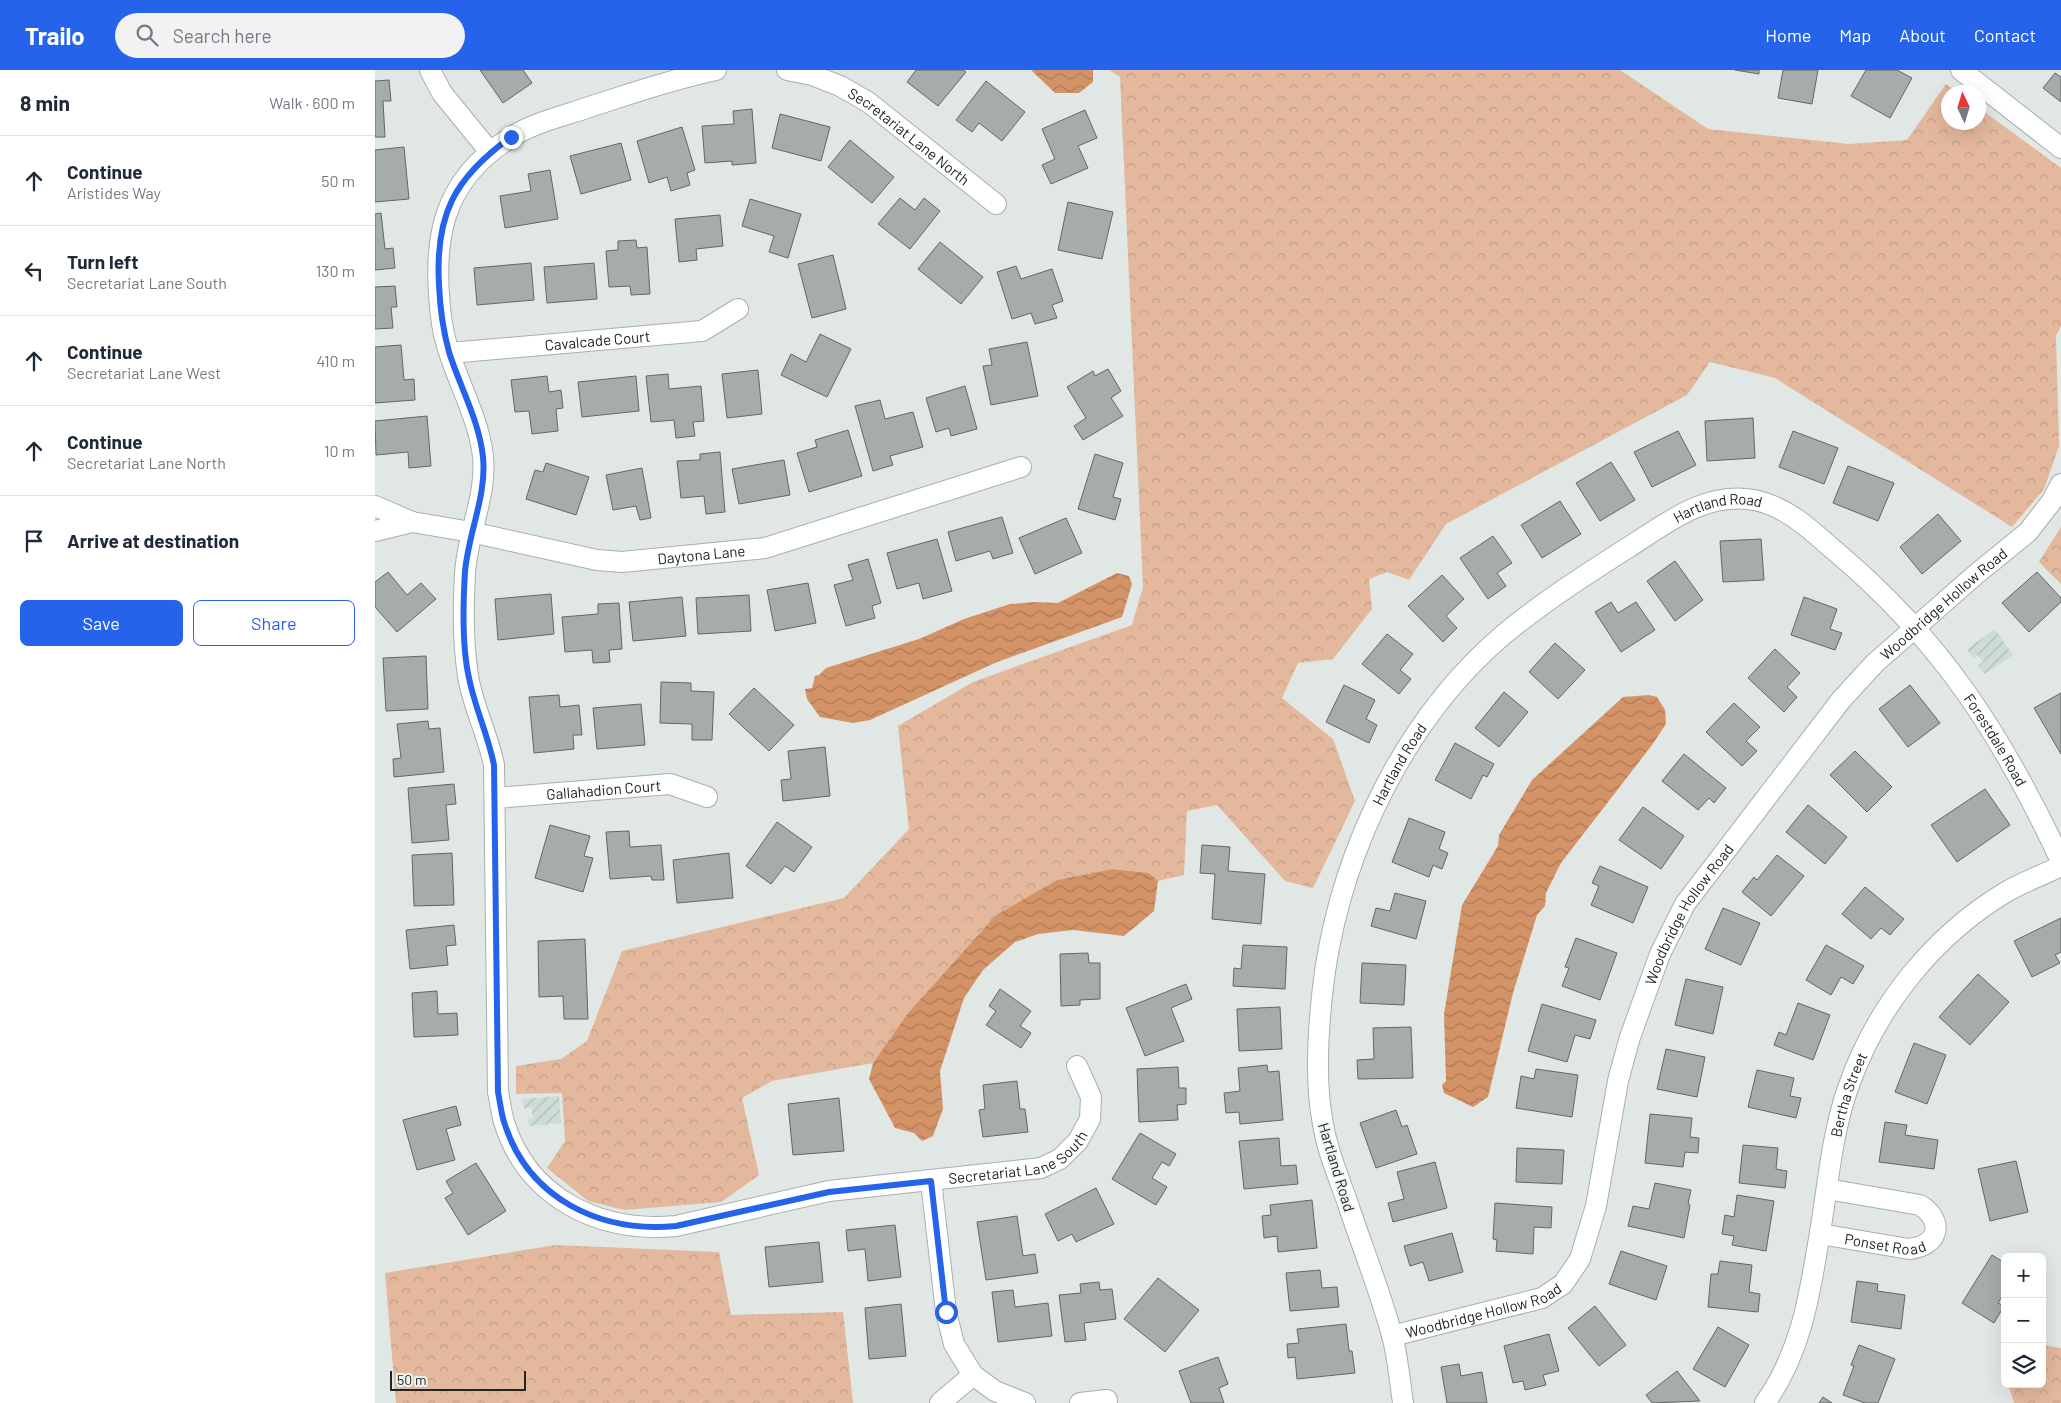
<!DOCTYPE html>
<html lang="en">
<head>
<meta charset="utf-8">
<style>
  :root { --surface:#fff; --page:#f2f2f3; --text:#1f2937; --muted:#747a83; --line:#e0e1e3; --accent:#2563eb }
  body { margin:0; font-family:Barlow,sans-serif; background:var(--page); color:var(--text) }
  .controls { position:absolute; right:15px; bottom:15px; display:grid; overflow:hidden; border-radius:8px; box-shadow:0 5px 20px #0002 }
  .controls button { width:45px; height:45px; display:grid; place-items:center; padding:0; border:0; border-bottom:1px solid var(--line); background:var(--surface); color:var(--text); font:25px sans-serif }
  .compass { position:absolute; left:1566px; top:15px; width:45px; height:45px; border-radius:50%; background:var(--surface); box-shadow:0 5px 20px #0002; rotate:356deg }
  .scale { position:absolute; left:15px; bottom:12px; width:136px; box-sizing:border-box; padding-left:5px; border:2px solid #222423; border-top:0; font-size:14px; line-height:18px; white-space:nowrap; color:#222423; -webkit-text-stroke:4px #eef4f3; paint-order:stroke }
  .stop { position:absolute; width:15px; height:15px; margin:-11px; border:4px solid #2563eb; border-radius:50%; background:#fff }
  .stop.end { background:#2563eb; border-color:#fff; box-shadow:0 1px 5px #0008 }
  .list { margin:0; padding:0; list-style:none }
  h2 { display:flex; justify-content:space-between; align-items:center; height:65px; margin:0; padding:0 20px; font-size:21px }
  h2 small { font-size:16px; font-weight:400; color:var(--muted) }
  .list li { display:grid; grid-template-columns:32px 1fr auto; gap:15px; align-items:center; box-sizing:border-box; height:90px; padding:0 20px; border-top:1px solid var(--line) }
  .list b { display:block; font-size:19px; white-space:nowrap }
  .list p { margin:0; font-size:16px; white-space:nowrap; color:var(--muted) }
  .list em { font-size:16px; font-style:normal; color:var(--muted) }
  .actions { display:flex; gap:10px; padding:15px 20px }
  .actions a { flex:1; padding:11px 0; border:1px solid var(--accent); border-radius:8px; text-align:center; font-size:18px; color:var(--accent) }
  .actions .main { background:var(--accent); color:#fff }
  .icon { flex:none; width:28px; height:28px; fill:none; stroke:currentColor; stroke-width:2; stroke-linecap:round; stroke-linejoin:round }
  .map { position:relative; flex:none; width:1686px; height:1333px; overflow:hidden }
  header { display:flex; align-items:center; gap:30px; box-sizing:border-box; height:70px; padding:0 25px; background:var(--accent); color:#fff }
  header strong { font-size:24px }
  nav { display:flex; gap:28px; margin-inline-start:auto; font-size:18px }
  .search { width:350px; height:45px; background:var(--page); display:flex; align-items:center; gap:12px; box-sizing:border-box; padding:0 18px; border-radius:28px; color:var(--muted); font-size:19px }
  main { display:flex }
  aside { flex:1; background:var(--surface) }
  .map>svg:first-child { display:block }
  .industrial { fill:url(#industrial-furrows) }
  .forest { fill:url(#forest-crowns) }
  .water { fill:url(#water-waves) }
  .building { fill:#a6acaa; stroke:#616765 }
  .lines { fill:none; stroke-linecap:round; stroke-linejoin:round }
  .minor-casing { stroke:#a9afae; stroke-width:22 }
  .minor { stroke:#fff; stroke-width:20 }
  .route { stroke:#2563eb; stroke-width:6 }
  .labels { text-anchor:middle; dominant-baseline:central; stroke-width:4; stroke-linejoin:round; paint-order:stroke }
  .street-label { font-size:15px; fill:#222423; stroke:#eef4f3 }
</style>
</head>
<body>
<header>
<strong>Trailo</strong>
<div class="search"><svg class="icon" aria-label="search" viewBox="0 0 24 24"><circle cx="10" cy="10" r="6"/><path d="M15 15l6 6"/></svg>Search here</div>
<nav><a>Home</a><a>Map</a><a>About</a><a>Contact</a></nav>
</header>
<main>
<aside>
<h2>8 min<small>Walk · 600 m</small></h2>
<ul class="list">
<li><svg class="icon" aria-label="ahead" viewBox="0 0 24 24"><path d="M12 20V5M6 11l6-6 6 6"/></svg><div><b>Continue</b><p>Aristides Way</p></div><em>50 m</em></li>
<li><svg class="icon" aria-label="left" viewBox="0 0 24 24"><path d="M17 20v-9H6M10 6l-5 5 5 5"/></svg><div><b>Turn left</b><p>Secretariat Lane South</p></div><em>130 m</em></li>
<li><svg class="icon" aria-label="ahead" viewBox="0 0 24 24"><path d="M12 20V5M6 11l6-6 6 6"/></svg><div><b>Continue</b><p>Secretariat Lane West</p></div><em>410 m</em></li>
<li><svg class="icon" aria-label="ahead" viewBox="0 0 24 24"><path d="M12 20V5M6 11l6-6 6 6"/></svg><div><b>Continue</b><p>Secretariat Lane North</p></div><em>10 m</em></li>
<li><svg class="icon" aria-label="arrive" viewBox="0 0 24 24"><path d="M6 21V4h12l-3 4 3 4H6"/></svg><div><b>Arrive at destination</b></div></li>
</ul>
<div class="actions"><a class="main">Save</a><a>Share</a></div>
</aside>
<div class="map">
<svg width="1686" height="1333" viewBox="0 0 1686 1333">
  <defs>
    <pattern id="industrial-furrows" width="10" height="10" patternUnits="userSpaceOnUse" patternTransform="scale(1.25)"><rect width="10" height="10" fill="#cedcd8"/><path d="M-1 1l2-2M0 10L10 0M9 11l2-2" fill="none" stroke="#b1bdb9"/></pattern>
    <pattern id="forest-crowns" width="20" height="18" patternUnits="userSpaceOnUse" patternTransform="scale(1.25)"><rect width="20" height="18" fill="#e3b89c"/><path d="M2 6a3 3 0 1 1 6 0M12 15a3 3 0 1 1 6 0" fill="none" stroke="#c29e86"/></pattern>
    <pattern id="water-waves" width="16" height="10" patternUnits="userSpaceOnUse" patternTransform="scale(1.25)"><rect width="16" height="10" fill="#d49367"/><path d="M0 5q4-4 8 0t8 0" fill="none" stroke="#ac7854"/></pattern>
  </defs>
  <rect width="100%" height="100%" fill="#e1e7e5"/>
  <path class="industrial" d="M1620 559 1638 585 1610 604 1603 596 1608 592 1602 585 1598 588 1592 579Z
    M184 1026 186 1053 154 1056 152 1049 158 1048 156 1038H149L147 1029Z"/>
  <path class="forest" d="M734 0H1245L1333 59 1474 74 1532 70 1571 14 1582 22H1574V52H1604V38L1686 98V256L1681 266 1684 376 1669 419 1637 457 1400 308 1335 292 1312 325 1071 454 1034 510 1012 502 994 509 997 539 958 589 923 593 907 628 958 669 980 731 938 818 910 811 842 735 812 741 809 805 783 811 774 803 738 799 682 810 621 845 533 943 498 993 397 1011 367 1028 384 1105 346 1132 249 1140 213 1131 172 1098 190 1071 187 1023 141 1024V996L186 989 212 971 247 881 469 828 534 759 523 656 598 612 757 555 768 517 745 7Z
    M1686 457V514L1664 492Z
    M180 1175 344 1182 356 1245 468 1242 478 1333H21L10 1203Z
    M1667 1275 1686 1278V1333H1639L1633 1314H1667Z"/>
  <path class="water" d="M656 0H718V12L704 23H680Z
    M742 503 754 506 757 514 747 547 622 592 495 650 478 653 445 647 432 629 430 619 437 618 440 606 444 605 451 598 544 569 589 549 635 534 661 532 683 533Z
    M1274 625 1282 627 1290 640 1291 654 1277 675 1186 793 1171 823 1170 836 1162 845 1138 923 1113 1027 1098 1037 1069 1023 1067 1015 1071 1011 1069 944 1087 835 1123 776 1124 765 1157 710 1248 627Z
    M738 799 774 803 783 811 779 841 749 866 698 860 663 864 640 872 608 900 589 928 565 1001 568 1039 558 1066 547 1071 539 1063 520 1058 494 1009 498 993 533 943 621 845 682 810Z"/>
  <path class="building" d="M105 0H148L157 13 128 33Z
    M541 0H588L591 2 563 36 532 12Z
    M1360 0H1384V4Z
    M1408 0H1443L1437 34 1403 28Z
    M1491 0H1522L1537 8 1515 48 1476 26Z
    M1680 3 1686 7V32L1668 18Z
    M14 10 16 31H8L10 67H0V11Z
    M611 11 650 42 627 71 604 53 597 62 581 50Z
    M377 39 381 93 357 95V91L330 93 327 56 359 54 358 41Z
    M710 40 722 68 703 76 713 98 676 114 667 95 680 89 667 59Z
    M405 44 455 57 446 91 397 78Z
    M307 57 320 100 312 103 315 115 296 121 292 107 274 113 262 71Z
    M475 70 519 107 497 133 453 97Z
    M246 73 256 110 206 124 195 86Z
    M29 77 34 129 0 132V80Z
    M175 100 183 149 130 158 125 126 156 121 153 104Z
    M525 128 540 140 549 128 565 141 535 179 503 154Z
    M375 129 426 144 413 188 394 182 399 166 367 156Z
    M693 132 738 142 727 189 683 180Z
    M6 143 10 179 18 178 20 198 0 200V144Z
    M345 145 348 176 321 179 322 190 304 192 300 149Z
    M261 170 262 178 272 177 275 224 256 225 255 216 234 217 231 181 243 180V171Z
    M565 172 608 207 586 234 543 199Z
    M458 185 471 239 437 248 423 194Z
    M156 193 159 230 102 235 99 198Z
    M219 193 222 229 172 233 169 197Z
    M641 196 646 209 677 199 688 231 677 235 682 248 660 254 656 243 637 249 622 202Z
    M20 216 22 237H16L18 258 0 259V217Z
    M445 264 476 279 452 327 406 305 416 284 431 292Z
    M652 272 663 326 616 335 608 296 617 295 614 279Z
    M26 275 29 310 39 309 40 330 0 333V277Z
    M733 299 746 321 736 328 748 346 708 370 699 356 711 348 692 317 718 301 720 306Z
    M383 300 387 344 352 348 347 304Z
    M293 304 294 319 326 316 329 351 318 352 320 366 301 368 299 350 276 352 271 306Z
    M172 306 174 322 186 320 188 338 181 339 183 361 157 364 154 341 140 342 136 310Z
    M261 306 264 341 207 347 203 312Z
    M590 316 602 359 576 366 574 358 561 362 551 328Z
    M505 330 510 349 538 342 548 377 515 386 518 395 498 401 480 336Z
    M52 346 56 396 34 398 33 382 1 385 0 351Z
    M1378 348 1380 388 1332 391 1330 351Z
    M473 360 487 406 434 422 422 383 442 377 440 370Z
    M1303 361 1321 395 1277 417 1259 382Z
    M1418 361 1463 378 1449 414 1404 397Z
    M345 382 350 442 331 444 329 426 306 428 302 391 325 390V384Z
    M720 384 748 393 738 427 746 429 740 450 703 439Z
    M409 390 415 425 364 434 357 399Z
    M1236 392 1260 430 1225 451 1201 413Z
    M171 393 214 407 201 445 151 429 160 400 168 402Z
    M1473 396 1519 413 1503 451 1458 433Z
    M267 398 276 448 265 450 261 436 238 440 231 405Z
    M1185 431 1206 464 1167 488 1146 455Z
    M1563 444 1586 471 1547 504 1525 477Z
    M627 447 638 483 618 489 615 481 581 491 573 462Z
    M691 448 707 483 660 504 644 468Z
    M1118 466 1137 493 1122 503 1131 516 1113 529 1085 488Z
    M562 469 577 521 548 529 544 513 522 519 512 483Z
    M1386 469 1389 510 1348 512 1345 471Z
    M493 489 506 533 497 536 500 548 471 556 459 515 478 510 473 495Z
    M1300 491 1328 530 1300 551 1272 511Z
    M13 502 32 525 46 513 61 529 22 562 0 537V512Z
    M1662 502 1686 528V532L1654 562 1627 533Z
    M1067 505 1089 529 1071 546 1082 558 1068 572 1033 536Z
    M433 513 441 553 400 561 392 520Z
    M176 524 179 564 123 570 120 529Z
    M374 525 376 561 323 564 321 528Z
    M307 527 311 566 258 571 254 532Z
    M1429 527 1462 539 1455 559 1467 563 1460 580 1416 565Z
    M1236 532 1243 543 1261 532 1280 560 1246 582 1220 542Z
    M244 533 247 579 234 580 235 592 218 593 217 580 190 582 187 547 223 544V534Z
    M1012 564 1038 584 1025 600 1036 609 1024 624 987 594Z
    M1180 573 1210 600 1183 629 1154 602Z
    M1400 579 1425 603 1412 617 1422 627 1409 642 1373 608Z
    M51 586 53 639 11 641 8 588Z
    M286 612 316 613V621L339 622 337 670H317V654L285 653Z
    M969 615 1000 630 991 649 1002 655 994 673 951 652Z
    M1535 615 1565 653 1533 677 1504 639Z
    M379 618 419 655 394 681 354 644Z
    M1129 622 1153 642 1124 677 1100 658Z
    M1686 623V684L1659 638Z
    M184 625 185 637 204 635 207 665H198L199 679 159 683 154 627Z
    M1359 633 1385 657 1371 671 1382 681 1367 696 1331 662Z
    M266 634 270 675 222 679 218 638Z
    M53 651 54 659 65 658 69 702 19 707 18 689 26 688 22 654Z
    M1080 673 1119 694 1112 707 1108 705 1096 729 1060 710Z
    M450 677 455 726 408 731 406 710 416 709 413 681Z
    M1480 681 1517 717 1492 742 1455 705Z
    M1309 684 1351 718 1339 733 1334 728 1323 740 1287 711Z
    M79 714 81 734 71 735 74 770 37 773 33 718Z
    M1610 719 1635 755 1582 792 1556 755Z
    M1433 735 1472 767 1450 794 1411 762Z
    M1268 737 1309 766 1286 799 1244 770Z
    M1034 748 1070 762 1064 779 1073 783 1067 799 1058 795 1054 807 1017 792Z
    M402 752 437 777 419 802 410 796 396 814 371 796Z
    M175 755 215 766 209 786 218 788 208 822 160 808Z
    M254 761 255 777 286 775 289 810H277L276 806 235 809 231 762Z
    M827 775 855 777 853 801 890 804 886 854 837 849 840 804 825 803Z
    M77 783 79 835 39 836 37 785Z
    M354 783 358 828 302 833 298 790Z
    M1402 785 1429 806 1396 846 1367 822 1379 807 1382 810Z
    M1225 796 1273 817 1258 853 1216 835 1224 816 1217 813Z
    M1490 817 1529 849 1515 865 1506 858 1496 869 1467 844Z
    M1020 823 1051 831 1041 869 996 856 1001 838 1015 841Z
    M1348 838 1385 853 1366 895 1330 879Z
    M1686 848V882L1680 885 1685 893 1657 907 1639 871Z
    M79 855 81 875 71 876 73 895 35 899 31 860Z
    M1201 868 1242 883 1225 930 1187 916 1194 898 1190 897Z
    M210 869 213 949H189L188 926 164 927 163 871Z
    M868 875 912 877 910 919 858 916 859 898 866 899Z
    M1451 875 1489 896 1478 914 1466 907 1456 925 1431 910Z
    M713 883 714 893H725V929L705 930V935L686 936 685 884Z
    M987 893 1031 895 1029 935 985 933Z
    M1603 904 1634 932 1595 975 1564 947Z
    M1311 909 1348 917 1338 964 1300 955Z
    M811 914 817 929 796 938 809 971 770 986 751 938Z
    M625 919 656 941 645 956 656 963 646 978 611 955 621 941 614 936Z
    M62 921 63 944 82 943 83 965 39 967 37 923Z
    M1423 933 1455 945 1438 990 1399 975 1404 962 1411 965Z
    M1167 934 1221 950 1215 969 1200 965 1192 992 1153 981Z
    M905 937 907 979 864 981 862 939Z
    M1036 957 1038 1008 983 1009 982 990 999 989 998 958Z
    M1539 973 1571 985 1552 1034 1520 1022Z
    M1291 979 1330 987 1322 1027 1282 1019Z
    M892 995 893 1002 904 1001 908 1050 865 1054 864 1042 851 1043 849 1023 865 1021 863 998Z
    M803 997 804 1018H811V1034L802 1035 803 1050 764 1052 762 999Z
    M1161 999 1203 1005 1197 1047 1141 1038 1146 1006 1159 1009Z
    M1382 1000 1419 1008 1415 1026 1426 1028 1421 1048 1373 1037Z
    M642 1011 645 1039H650L653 1062 608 1067 604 1040 610 1039 608 1015Z
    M464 1028 469 1081 418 1085 413 1034Z
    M81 1036 86 1055 71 1059 80 1090 42 1100 28 1050Z
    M1021 1040 1027 1057 1032 1055 1042 1084 1001 1098 985 1053Z
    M1275 1044 1317 1048 1315 1067 1324 1068 1323 1083 1310 1082 1308 1097 1270 1093Z
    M1510 1052 1532 1055 1530 1065 1563 1070 1559 1099 1504 1092Z
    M765 1063 801 1084 794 1096 787 1092 777 1108 792 1117 781 1135 737 1109Z
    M904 1068 906 1096 921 1095 923 1114 869 1119 864 1071Z
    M1368 1075 1403 1078 1401 1099 1412 1101 1410 1118 1364 1113Z
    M1142 1078 1189 1080 1187 1114 1141 1112Z
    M1641 1091 1653 1142 1615 1151 1603 1099Z
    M1060 1092 1072 1138 1018 1152 1013 1133 1029 1129 1022 1102Z
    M101 1093 131 1141 93 1165 70 1128 78 1123 71 1111Z
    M1280 1113 1316 1120 1313 1134 1315 1135 1309 1168 1253 1156 1258 1136 1274 1139Z
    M721 1118 739 1154 701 1172 697 1164 683 1171 670 1144Z
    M1362 1125 1399 1131 1391 1181 1357 1175 1359 1166 1347 1164 1350 1145 1359 1147Z
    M937 1130 942 1178 903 1182 902 1166 889 1168 887 1146 896 1145 895 1135Z
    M1120 1133 1177 1137 1176 1158 1159 1157 1158 1184 1121 1181 1122 1170 1118 1169Z
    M642 1146 648 1186 660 1184 663 1203 611 1210 602 1152Z
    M520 1155 526 1207 493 1211 490 1179 473 1181 471 1160Z
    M1077 1163 1088 1202 1054 1211 1048 1192 1035 1196 1029 1176Z
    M444 1172 448 1212 394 1217 390 1177Z
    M1246 1181 1292 1196 1281 1230 1234 1214Z
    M1617 1185 1630 1193V1222L1623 1233 1629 1236 1619 1253 1587 1233Z
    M1345 1191 1377 1195 1374 1222 1385 1224 1383 1242 1333 1237 1336 1204H1343Z
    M945 1200 947 1218 962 1217 964 1237 915 1241 911 1203Z
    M783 1208 824 1240 790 1282 749 1249Z
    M1482 1211 1503 1214 1502 1221 1530 1225 1526 1259 1476 1252Z
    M724 1212 725 1220 737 1219 741 1249 709 1253 711 1270 690 1272 684 1225 706 1223 705 1214Z
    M638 1220 640 1237 673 1233 677 1266 623 1272 617 1222Z
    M526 1234 531 1286 494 1289 490 1238Z
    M1220 1236 1251 1275 1224 1296 1193 1258Z
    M971 1254 974 1281H977L980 1303 922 1309 920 1287 913 1288 912 1274 924 1273 922 1259Z
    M1343 1257 1374 1275 1350 1317 1318 1299Z
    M1174 1264 1184 1301 1168 1305 1171 1315 1150 1320 1148 1311 1138 1313 1129 1276Z
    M1484 1275 1520 1289 1503 1333H1490L1468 1325 1479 1296 1476 1295Z
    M843 1287 853 1314 844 1318 849 1333H816L804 1301Z
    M1084 1294 1086 1306 1107 1302 1112 1333H1072L1066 1297Z
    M1302 1301 1325 1331 1277 1333 1271 1325Z
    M1448 1327 1457 1333H1444Z"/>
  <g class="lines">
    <g class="minor-casing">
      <g id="minor">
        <path d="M55 0 67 23 115 82"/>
        <path id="s1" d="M341 0C298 9 258 23 217 36 190 46 159 52 135 68 66 111 57 171 66 246 71 295 102 337 108 386 112 426 92 464 90 504 88 537 88 573 93 606 98 637 113 665 119 695L123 1022C125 1031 126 1042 129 1052 153 1129 225 1163 301 1156L454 1121 666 1098 685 1089 703 1071 715 1049 716 1027 702 996"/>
        <path id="s2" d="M412 0 437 5 465 16 493 32 621 134"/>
        <path d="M1586 0 1686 78"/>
        <path id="s3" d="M75 283 327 261 363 239"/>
        <path id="s4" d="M0 436 37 452 96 462 222 490 247 492 390 478 646 397"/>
        <path d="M0 461 37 452"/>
        <path id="s5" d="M121 728 295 714 332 727"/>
        <path d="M556 1111 571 1242 579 1274 598 1305 620 1321 650 1333"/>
        <path id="s6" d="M1445 1164 1534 1179C1564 1176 1570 1151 1545 1135L1452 1119"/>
        <path id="s7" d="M1017 1266 1167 1228 1188 1214 1205 1189 1221 1136 1243 1011 1255 967 1285 884 1310 834 1466 630 1500 593 1599 506 1653 462 1677 431 1686 414"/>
        <path d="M565 1333 598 1305"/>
        <path d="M705 1333 732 1330"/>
        <path id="s8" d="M1028 1333C1025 1312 1023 1290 1018 1269 1006 1223 987 1177 972 1131 963 1106 952 1080 948 1054 939 1009 944 946 950 901 969 776 1031 648 1128 565 1168 532 1210 505 1254 477 1292 453 1331 421 1379 430 1411 436 1436 460 1460 481 1567 571 1627 665 1686 791"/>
        <path id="s9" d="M1390 1333C1427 1281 1435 1223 1445 1162 1453 1115 1457 1063 1473 1018 1501 937 1558 866 1631 822 1648 812 1668 805 1686 796"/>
      </g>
    </g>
    <use href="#minor" class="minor"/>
  </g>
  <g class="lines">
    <path class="route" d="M136 67C79 108 60 145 64 215 65 238 68 260 74 282 85 317 104 350 108 387 112 425 93 464 90 502 88 534 87 577 94 608 100 638 113 665 119 695L123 1022C125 1032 126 1042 129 1052 153 1129 225 1163 301 1156L454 1122 556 1111 571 1242"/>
  </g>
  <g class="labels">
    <g class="street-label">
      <text stroke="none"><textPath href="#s2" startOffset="141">Secretariat Lane North</textPath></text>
      <text stroke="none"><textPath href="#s3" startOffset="148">Cavalcade Court</textPath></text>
      <text stroke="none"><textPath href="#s8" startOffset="1086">Hartland Road</textPath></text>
      <text stroke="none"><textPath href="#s4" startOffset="334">Daytona Lane</textPath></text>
      <text stroke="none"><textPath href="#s7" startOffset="980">Woodbridge Hollow Road</textPath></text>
      <text stroke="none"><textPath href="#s8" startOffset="1470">Forestdale Road</textPath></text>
      <text stroke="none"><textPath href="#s8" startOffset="666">Hartland Road</textPath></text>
      <text stroke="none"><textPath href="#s5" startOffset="108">Gallahadion Court</textPath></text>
      <text stroke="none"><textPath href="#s7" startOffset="575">Woodbridge Hollow Road</textPath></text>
      <text stroke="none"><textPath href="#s9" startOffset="322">Bertha Street</textPath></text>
      <text stroke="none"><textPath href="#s1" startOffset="1811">Secretariat Lane South</textPath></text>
      <text transform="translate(962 1097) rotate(73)">Hartland Road</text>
      <text stroke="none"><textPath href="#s6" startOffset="66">Ponset Road</textPath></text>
      <text stroke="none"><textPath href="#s7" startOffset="95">Woodbridge Hollow Road</textPath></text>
    </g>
  </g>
</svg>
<div class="controls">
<button>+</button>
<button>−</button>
<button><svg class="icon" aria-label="layers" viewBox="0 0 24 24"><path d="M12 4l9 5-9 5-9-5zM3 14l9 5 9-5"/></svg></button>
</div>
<svg class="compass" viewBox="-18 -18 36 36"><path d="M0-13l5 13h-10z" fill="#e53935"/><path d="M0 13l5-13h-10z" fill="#747a83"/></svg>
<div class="scale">50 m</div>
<div class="stop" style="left:571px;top:1242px"></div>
<div class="stop end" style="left:136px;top:67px"></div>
</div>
</main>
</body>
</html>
